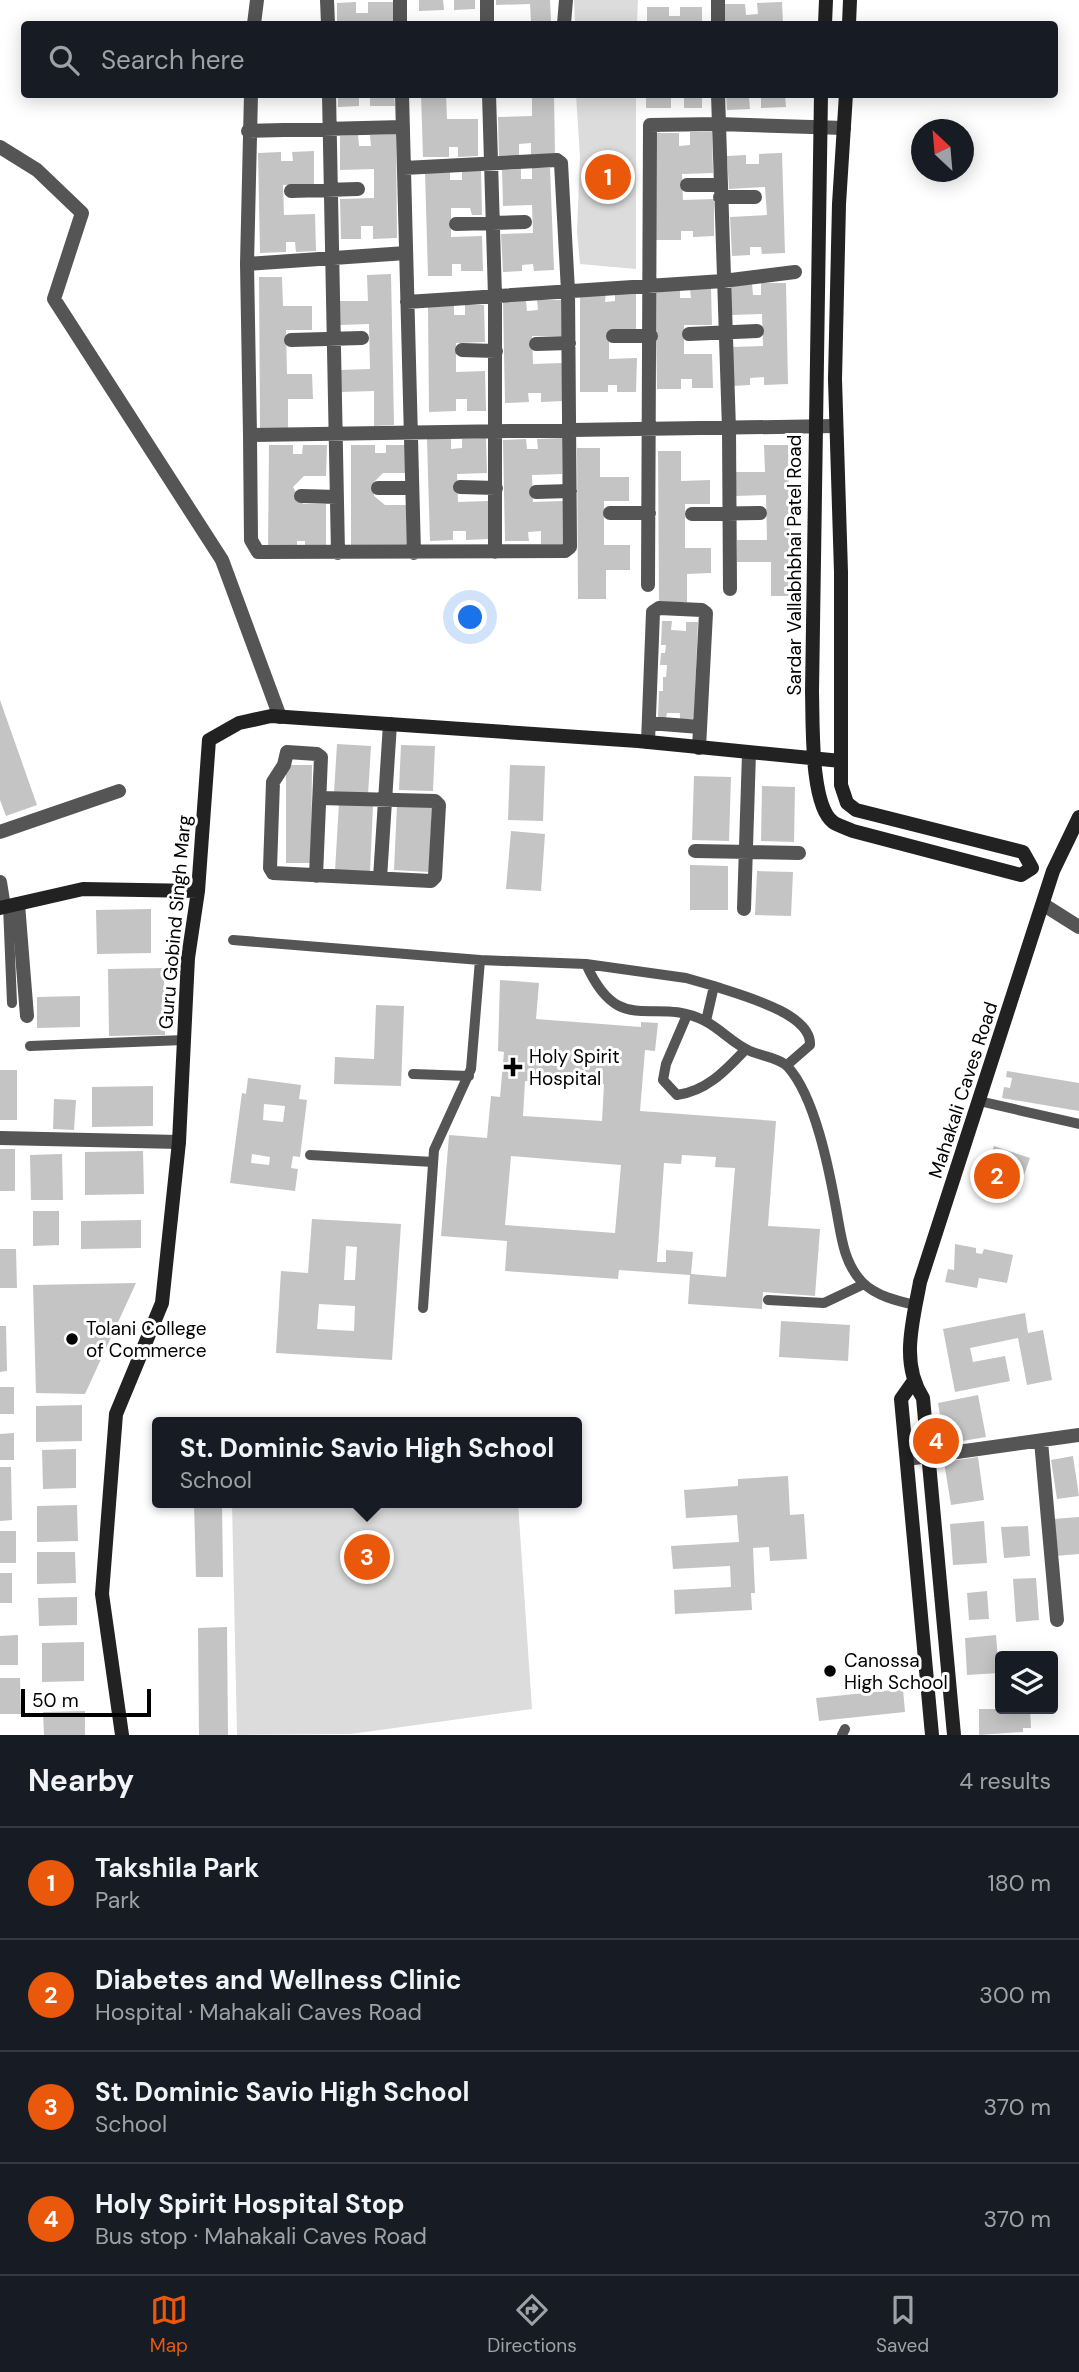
<!DOCTYPE html>
<html lang="en">
<head>
<meta charset="utf-8">
<style>
  :root { --surface:#171b24; --page:#20242c; --text:#f1f3f6; --muted:#9ea1a6; --line:#363941; --accent:#ea580c }
  body { margin:0; font-family:"DM Sans",sans-serif; background:var(--page); color:var(--text) }
  .controls { position:absolute; right:21px; bottom:21px; display:grid; overflow:hidden; border-radius:7px; box-shadow:0 4px 18px #0003 }
  .controls button { width:63px; height:63px; display:grid; place-items:center; padding:0; border:0; border-bottom:2px solid var(--line); background:var(--surface); color:var(--text); font:35px sans-serif }
  .compass { position:absolute; left:911px; top:119px; width:63px; height:63px; border-radius:50%; background:var(--surface); box-shadow:0 4px 18px #0003; rotate:334deg }
  .scale { position:absolute; left:21px; bottom:18px; width:130px; box-sizing:border-box; padding-left:7px; border:4px solid #000; border-top:0; font-size:19px; line-height:24px; white-space:nowrap; color:#000; -webkit-text-stroke:5px #fff; paint-order:stroke }
  .you { position:absolute; left:471px; top:618px; width:24px; height:24px; margin:-18px; border:5px solid #fff; border-radius:50%; background:#1a73e8; box-shadow:0 0 0 10px #1a73e833 }
  .badge { display:grid; place-items:center; width:46px; height:46px; border-radius:50%; background:var(--accent); color:#fff; font-size:23px; font-weight:700 }
  .pin { position:absolute; translate:-50% -50%; border:4px solid #fff; box-shadow:0 2px 7px #0006 }
  .popup { position:absolute; left:152px; top:1417px; width:430px; height:91px; box-sizing:border-box; display:grid; place-content:center; border-radius:7px; background:var(--surface); filter:drop-shadow(0 2px 5px #0005); font-size:23px; white-space:nowrap; color:var(--muted) }
  .popup b { font-size:26px; color:var(--text) }
  .popup::after { content:''; position:absolute; left:50%; top:100%; margin-left:-14px; border:14px solid transparent; border-top-color:var(--surface) }
  .list { margin:0; padding:0; list-style:none }
  h2 { display:flex; justify-content:space-between; align-items:center; height:91px; margin:0; padding:0 28px; font-size:30px }
  h2 small { font-size:23px; font-weight:400; color:var(--muted) }
  .list li { display:grid; grid-template-columns:46px 1fr auto; gap:21px; align-items:center; box-sizing:border-box; height:112px; padding:0 28px; border-top:2px solid var(--line) }
  .list b { display:block; font-size:26px; white-space:nowrap }
  .list p { margin:0; font-size:23px; white-space:nowrap; color:var(--muted) }
  .list em { font-size:23px; font-style:normal; color:var(--muted) }
  .icon { flex:none; width:38px; height:38px; fill:none; stroke:currentColor; stroke-width:2; stroke-linecap:round; stroke-linejoin:round }
  .map { position:relative; flex:none; width:1079px; height:1735px; overflow:hidden }
  .search { position:absolute; background:var(--surface); box-shadow:0 4px 18px #0003; left:21px; right:21px; top:21px; height:77px; display:flex; align-items:center; gap:18px; box-sizing:border-box; padding:0 24px; border-radius:7px; color:var(--muted); font-size:26px }
  .sheet { height:539px; background:var(--surface) }
  nav { display:flex; justify-content:space-around; align-items:center; box-sizing:border-box; height:98px; border-top:2px solid var(--line); background:var(--surface); font-size:19px; color:var(--muted) }
  nav a { display:grid; justify-items:center; gap:4px }
  nav .on { color:var(--accent) }
  .map>svg:first-child { display:block }
  .green { fill:#dcdcdc }
  .building { fill:#c4c4c4; fill-rule:evenodd }
  .lines { fill:none; stroke-linecap:round; stroke-linejoin:round }
  .lane { stroke:#555; stroke-width:10 }
  .street { stroke:#555; stroke-width:14 }
  .secondary { stroke:#222; stroke-width:14 }
  .poi-dot { fill:#000; stroke:#fff; stroke-width:2.5 }
  .labels { text-anchor:middle; dominant-baseline:central; stroke-width:6; stroke-linejoin:round; paint-order:stroke }
  .street-label { font-size:19px; fill:#000; stroke:#fff }
  .poi-label { font-size:19px; fill:#000; stroke:#fff; text-anchor:start }
</style>
</head>
<body>
<div class="map">
<svg width="1079" height="1735" viewBox="0 0 1079 1735">
  <rect width="100%" height="100%" fill="#fff"/>
  <path class="green" d="M574 0H638L637 24H575Z
    M576 95H636V269L580 264 577 232 580 157Z
    M232 1503H518L532 1709 351 1734 237 1735Z"/>
  <path class="building" d="M419 0H443L444 10 419 11Z
    M454 0H475V9L454 10Z
    M496 0H550L551 21 531 22 530 4 496 5Z
    M356 2V13H368V2H393V24H337V3Z
    M782 2 783 24H724L723 4H745L746 15 758 14 757 3Z
    M647 7H669V16H680V7H702V24H647Z
    M338 94H359V106L338 107Z
    M370 94H394L395 106H370Z
    M421 94H446L447 119H478V156L458 157V147H449V157H423Z
    M532 94H554L555 156 531 157V143L519 144V157H499L498 117 532 116Z
    M646 94H702V108H684V98H671V108H646Z
    M726 94H785L786 107 761 108V97H749L750 109 727 110Z
    M690 132H712L713 173 682 174 683 200 714 199V236L693 237V231H681V240H656L654 133H679V146L690 145Z
    M396 134 397 238 373 239V226H361V239H341L340 199 374 198V169L340 170V136L358 135 359 146H371L370 135Z
    M314 151V184L283 185 284 215 315 214 316 251 296 252 295 242H286V252L260 253 258 153 281 152V161H293L292 152Z
    M782 153 785 253 762 254 761 247H750V255L732 256 730 217 767 215 765 187 729 189 727 156 746 155V164H759V154Z
    M532 168H550L554 270 534 271 533 264 522 265V271L503 272 501 234 533 233 532 205 503 206 502 170 521 169V179H532Z
    M481 169 482 215H472L470 208H451V237L482 236 483 271H461V264H452V276H428L425 171 450 170V180H462V170Z
    M391 274 394 425 374 426V391L340 392V370L370 369 369 324 339 325V301H368L367 275Z
    M259 277H282L283 306H312V330H286L287 374H312L313 399H288V428H260Z
    M761 283H786L788 384 764 385V377L750 378V385L732 386V347L763 346 762 314 731 315 730 284H752L753 295H761Z
    M711 288 712 325H684V354H712L713 388H692V379H681V389H657L655 289H680V298H691L690 289Z
    M580 292H606L605 302 615 301V292H636V332H609V359L637 358 636 392H617V385H608V392H580Z
    M537 300H561L562 336H532L533 364 563 363 564 401 541 402V393H528L529 402 505 403 503 301H526L527 311 538 310Z
    M454 305V315H465V305H484L485 342 456 343V372L485 371 486 411H467V399H456V411L429 412 428 306Z
    M486 438 487 473 457 474 458 502 488 501 489 539 466 540V531H453V540L430 541 427 439H451V449L462 448V439Z
    M562 438V474L532 475 533 502 563 501 564 544H541V531L528 532 529 541H505L503 440 526 439 527 449H538L537 439Z
    M269 445H293V454H302L303 445H327L326 476H304L293 487 303 504H326V551H305V541H297V551H268Z
    M351 445H375V453H386V445H405V473H383L374 482V496L385 505H408V550H351Z
    M764 445H788L791 596H771V562H737V540H767L766 495 736 496 735 472H765Z
    M577 448H600V477H629V501H604V545H630V570H606V599H578Z
    M658 451H681V481L710 480V504H685V548H711V573L687 574V602L659 603Z
    M662 621H672L671 630 686 631V622H698L694 719H680V713H667L666 718H658L659 691H663V677H666L667 665H660L661 653H665L666 645H661Z
    M0 700 37 805 6 816 0 800Z
    M337 744 371 746 368 795 334 793Z
    M401 745 435 746 433 791 399 790Z
    M286 765H312L311 863H286Z
    M510 765 545 766 543 821 508 820Z
    M694 776 731 777 729 841 692 840Z
    M762 786 795 787 794 842 761 841Z
    M339 803 373 805 370 873 335 871Z
    M397 805 432 806 429 872 394 870Z
    M511 831 545 834 541 891 506 889Z
    M690 865 728 866V910H690Z
    M757 871 793 872 791 916 755 915Z
    M151 909V953L97 954 96 910Z
    M164 968 165 1035 109 1036 108 969Z
    M500 980 539 983 536 1019 641 1027V1022L658 1023 655 1051 645 1050 640 1111 776 1121 768 1226 820 1229 815 1296 763 1292 762 1309 688 1304 690 1275 619 1270 618 1279 505 1271 507 1241 441 1236 449 1135 487 1138 491 1096 500 1097 504 1052 498 1051ZM525 1081 604 1084 602 1121 523 1116ZM682 1155 716 1157 715 1167 735 1168 726 1277 691 1274 693 1252 666 1250V1262H657L664 1163 681 1164ZM511 1156 621 1165 615 1233 505 1225Z
    M80 996V1027L37 1028V997Z
    M376 1005 404 1006 401 1086 334 1084 335 1057 374 1059Z
    M0 1070H17V1120H0Z
    M1007 1071 1079 1083V1111L1002 1098 1004 1087 1010 1088 1012 1078 1006 1077Z
    M248 1078 301 1085 299 1099 307 1100 300 1157 293 1156 291 1168 298 1169 295 1191 230 1183 242 1093 246 1094ZM264 1104 285 1106 283 1122 263 1120ZM252 1154 270 1157 269 1165 251 1163Z
    M153 1086V1126L92 1127V1087Z
    M54 1099 76 1100 74 1130 53 1129Z
    M994 1146 1030 1158 1018 1192 982 1179Z
    M0 1149H15V1191H0Z
    M143 1151 144 1194 85 1195V1152Z
    M62 1154 63 1200H31L30 1155Z
    M33 1211H59V1245L33 1246Z
    M312 1219 401 1224 392 1360 276 1353 281 1271 308 1273ZM346 1246 357 1247 355 1280H344ZM319 1304 355 1306 354 1331 317 1329Z
    M141 1220V1248L81 1249V1221Z
    M955 1244 976 1248V1253L982 1254 984 1249 1013 1255 1007 1283 979 1278 977 1288 945 1282 948 1269 954 1270Z
    M0 1249H16L17 1288H0Z
    M136 1283 85 1394 36 1393 33 1285Z
    M1025 1313 1028 1333 1043 1330 1052 1380 1027 1385 1018 1338 970 1348 973 1362 1005 1356 1010 1381 955 1392 943 1329Z
    M781 1321 850 1325 848 1361 779 1357Z
    M0 1326H6L7 1371 0 1372Z
    M0 1387H14V1414H0Z
    M978 1395 986 1437 945 1444 938 1403Z
    M82 1405V1441L36 1442V1406Z
    M14 1433V1460H0V1434Z
    M76 1449V1488L43 1489 42 1450Z
    M1073 1456 1079 1496 1057 1499 1051 1460Z
    M978 1457 984 1500 951 1505 944 1462Z
    M0 1467H11L12 1520 0 1521Z
    M788 1476 790 1515 804 1514 807 1559 770 1561 769 1547 753 1548 755 1593H751L752 1610 675 1614 674 1590 731 1587 730 1566 673 1569 671 1546 739 1542 737 1515 686 1518 684 1490 738 1486V1479Z
    M194 1503H222L223 1577H196Z
    M77 1505 78 1541 37 1542V1506Z
    M1079 1517V1554L1055 1556 1053 1519Z
    M984 1521 987 1563 953 1565 950 1524Z
    M1028 1526 1030 1556 1004 1558 1001 1527Z
    M0 1531H16V1563H0Z
    M37 1552H75L76 1583 37 1584Z
    M0 1573H12V1603H0Z
    M1036 1578 1039 1620 1016 1622 1013 1579Z
    M987 1591 989 1619 969 1620 967 1593Z
    M77 1597V1625L39 1626 38 1598Z
    M227 1627 228 1735H199L198 1628Z
    M18 1635V1665H0V1636Z
    M996 1635 999 1673 967 1675 965 1638Z
    M84 1642V1681L42 1682V1643Z
    M0 1678H20L21 1714H0Z
    M903 1689 905 1712 819 1721 816 1698Z
    M979 1709H1030L1031 1728H1023V1732L979 1735Z
    M85 1711V1735H44L43 1712Z"/>
  <g class="lines">
    <path class="lane" d="M8 906 12 1003
      M233 940 480 960 586 964C620 1040 653 994 705 1021 721 1029 733 1044 750 1051 761 1056 780 1058 788 1067 815 1097 829 1169 836 1208 841 1234 843 1262 862 1282 876 1296 897 1301 916 1305
      M586 964 686 978 714 986
      M687 1015 666 1064 663 1080 677 1095C707 1091 726 1070 746 1049
      M706 1021 714 986C740 995 812 1013 810 1045L787 1065
      M30 1046 184 1040
      M413 1074 469 1076
      M979 1101 1079 1124
      M310 1155 433 1162
      M768 1300 824 1303 864 1284
      M423 1308 434 1150 471 1069 480 960
      M842 1735 845 1729"/>
    <path class="street" d="M327 0 328 24
      M400 0V24
      M487 0V24
      M254 24 257 0
      M564 24 566 0
      M718 24V0
      M251 94 247 264 250 435 836 426
      M329 94 338 553
      M402 94 414 553
      M489 94 495 296V552
      M718 94 729 429 730 589
      M248 131 403 127
      M0 147 37 170 82 213 54 299 222 560 280 717
      M687 185H719
      M291 191 358 189
      M720 197H755
      M456 224 525 222
      M247 264 406 253
      M407 302 723 281 795 272
      M689 334 757 331
      M613 336H651
      M291 340 362 338
      M536 344 569 343
      M462 350 496 351
      M250 435 251 540 258 552 565 551 570 547 568 291 561 163 557 160 404 168
      M460 487 496 488
      M378 488H412
      M536 492 570 491
      M301 496 337 497
      M610 513H649
      M692 514 760 513
      M648 585 650 125 718 124 844 128
      M649 723 700 727
      M648 742 653 612 659 608 702 610 706 613 699 748
      M0 832 119 791
      M695 851 799 853
      M316 876 321 757 317 754 287 752 284 765 273 782 270 868 273 873 431 881 435 877 439 805 435 801 320 798
      M380 878 390 724
      M0 882 4 907
      M18 904 27 1016
      M1044 905 1079 927
      M744 909 749 753
      M0 1138 179 1142
      M1041 1441 1057 1620
      M907 1459 1079 1435"/>
    <path class="secondary" d="M825 24 826 0
      M849 24 850 0
      M821 94 812 692C813 720 810 805 833 822 838 826 847 828 853 831L1021 875 1032 868
      M846 94 839 204 835 379 841 572V785L847 803 856 810 1023 852 1032 868
      M0 908 83 889 198 891
      M913 1382 901 1399 932 1735
      M122 1735 102 1594 116 1414 162 1303 179 1142 188 958 198 891 209 740 239 723 271 716 638 741 841 761
      M954 1735 923 1398C900 1363 913 1321 920 1282L1053 871 1079 817"/>
  </g>
  <g class="poi-dot">
    <path d="M509.5 1056.5h7v7h7v7h-7v7h-7v-7h-7v-7h7z"/>
    <circle cx="72" cy="1339" r="7"/>
    <circle cx="830" cy="1671" r="7"/>
  </g>
  <g class="labels">
    <g class="street-label">
      <text transform="translate(794 565) rotate(-90)">Sardar Vallabhbhai Patel Road</text>
      <text transform="translate(175 922) rotate(-85)">Guru Gobind Singh Marg</text>
      <text transform="translate(963 1090) rotate(-72)">Mahakali Caves Road</text>
    </g>
    <g class="poi-label">
      <text x="529" y="1056">Holy Spirit<tspan x="529" dy="22">Hospital</tspan></text>
      <text x="86" y="1328">Tolani College<tspan x="86" dy="22">of Commerce</tspan></text>
      <text x="844" y="1660">Canossa<tspan x="844" dy="22">High School</tspan></text>
    </g>
  </g>
</svg>
<div class="controls">
<button><svg class="icon" aria-label="layers" viewBox="0 0 24 24"><path d="M12 4l9 5-9 5-9-5zM3 14l9 5 9-5"/></svg></button>
</div>
<svg class="compass" viewBox="-18 -18 36 36"><path d="M0-13l5 13h-10z" fill="#e53935"/><path d="M0 13l5-13h-10z" fill="#9ea1a6"/></svg>
<div class="scale">50 m</div>
<div class="you"></div>
<div class="pin badge" style="left:608px;top:177px">1</div>
<div class="pin badge" style="left:997px;top:1176px">2</div>
<div class="pin badge" style="left:367px;top:1557px">3</div>
<div class="popup"><b>St. Dominic Savio High School</b>School</div>
<div class="pin badge" style="left:936px;top:1441px">4</div>
<div class="search"><svg class="icon" aria-label="search" viewBox="0 0 24 24"><circle cx="10" cy="10" r="6"/><path d="M15 15l6 6"/></svg>Search here</div>
</div>
<section class="sheet">
<h2>Nearby<small>4 results</small></h2>
<ul class="list">
<li><span class="badge">1</span><div><b>Takshila Park</b><p>Park</p></div><em>180 m</em></li>
<li><span class="badge">2</span><div><b>Diabetes and Wellness Clinic</b><p>Hospital · Mahakali Caves Road</p></div><em>300 m</em></li>
<li><span class="badge">3</span><div><b>St. Dominic Savio High School</b><p>School</p></div><em>370 m</em></li>
<li><span class="badge">4</span><div><b>Holy Spirit Hospital Stop</b><p>Bus stop · Mahakali Caves Road</p></div><em>370 m</em></li>
</ul>
</section>
<nav>
<a class="on"><svg class="icon" aria-label="map" viewBox="0 0 24 24"><path d="M3 6l6-2 6 2 6-2v14l-6 2-6-2-6 2zM9 4v14M15 6v14"/></svg>Map</a>
<a><svg class="icon" aria-label="directions" viewBox="0 0 24 24"><path d="M12 3l9 9-9 9-9-9zM9 14v-3h6M13 9l2 2-2 2"/></svg>Directions</a>
<a><svg class="icon" aria-label="saved" viewBox="0 0 24 24"><path d="M7 4h10v16l-5-4-5 4z"/></svg>Saved</a>
</nav>
</body>
</html>
